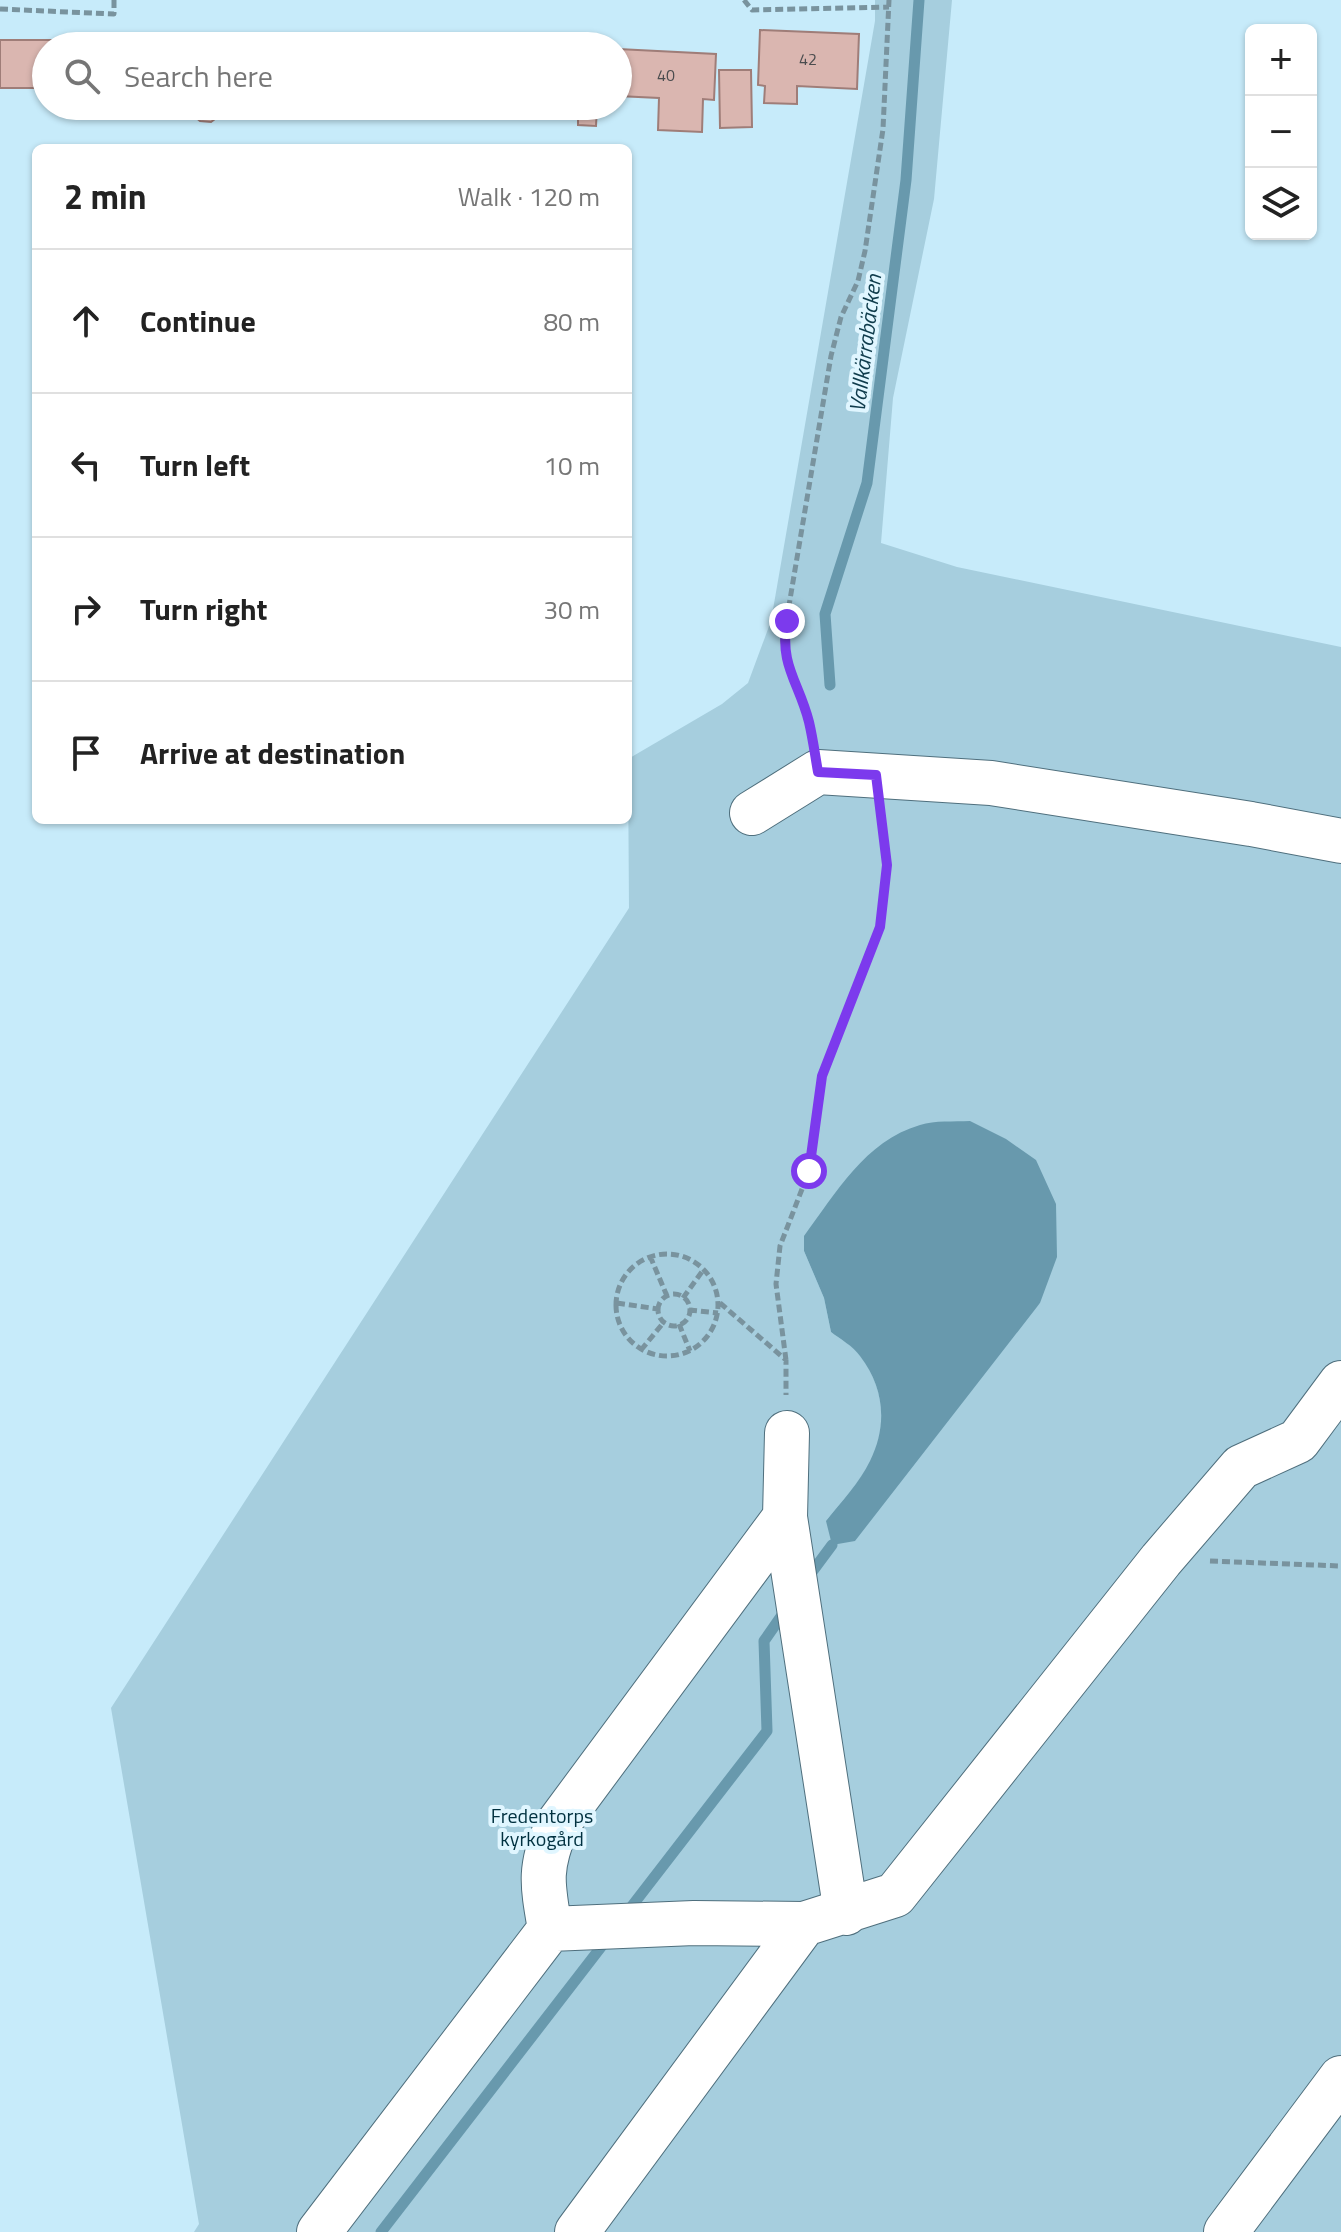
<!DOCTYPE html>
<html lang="en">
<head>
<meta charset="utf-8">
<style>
  :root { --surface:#fff; --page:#f6f6f6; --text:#222; --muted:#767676; --line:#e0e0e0 }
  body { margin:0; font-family:"Titillium Web",sans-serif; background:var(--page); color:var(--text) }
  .controls { position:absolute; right:24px; top:24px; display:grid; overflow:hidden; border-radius:12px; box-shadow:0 2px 6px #0004 }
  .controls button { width:72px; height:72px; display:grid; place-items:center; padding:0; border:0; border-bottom:2px solid var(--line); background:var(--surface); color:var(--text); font:40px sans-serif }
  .stop { position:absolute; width:24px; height:24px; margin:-18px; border:6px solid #7c3aed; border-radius:50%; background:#fff }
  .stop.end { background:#7c3aed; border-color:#fff; box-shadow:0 2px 8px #0008 }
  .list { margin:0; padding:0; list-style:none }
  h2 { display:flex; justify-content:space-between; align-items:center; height:104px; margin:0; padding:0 32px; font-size:34px }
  h2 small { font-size:26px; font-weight:400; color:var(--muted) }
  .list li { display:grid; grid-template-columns:52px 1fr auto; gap:24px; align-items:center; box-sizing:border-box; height:144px; padding:0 32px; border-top:2px solid var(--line) }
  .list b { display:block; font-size:30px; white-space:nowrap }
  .list em { font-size:26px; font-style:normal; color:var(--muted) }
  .icon { flex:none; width:44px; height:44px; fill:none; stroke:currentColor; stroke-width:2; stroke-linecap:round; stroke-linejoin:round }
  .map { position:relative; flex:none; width:1341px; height:2232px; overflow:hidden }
  .search { position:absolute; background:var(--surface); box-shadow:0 2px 6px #0004; left:32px; top:32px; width:600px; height:88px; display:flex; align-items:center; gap:20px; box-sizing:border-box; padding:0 28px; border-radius:44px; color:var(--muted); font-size:30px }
  .panel { position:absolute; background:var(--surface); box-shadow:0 2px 6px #0004; left:32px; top:144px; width:600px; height:680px; border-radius:12px }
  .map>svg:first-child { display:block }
  .green { fill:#a6cede; fill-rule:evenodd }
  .water { fill:#6899ad }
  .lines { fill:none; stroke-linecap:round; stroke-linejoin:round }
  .stream { stroke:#6899ad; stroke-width:11 }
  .building { fill:#dab6b0; stroke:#9f7d78; stroke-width:2 }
  .minor-casing { stroke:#4f6f7d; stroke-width:46 }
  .path { stroke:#79939e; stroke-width:5; stroke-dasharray:8 4; stroke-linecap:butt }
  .minor { stroke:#fff; stroke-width:44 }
  .route { stroke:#7c3aed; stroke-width:10 }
  .labels { text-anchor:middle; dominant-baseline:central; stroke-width:8; stroke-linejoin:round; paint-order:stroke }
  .number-label { font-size:16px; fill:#4a4c4e }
  .park-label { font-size:20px; fill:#013140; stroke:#e0f6ff }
  .water-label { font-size:22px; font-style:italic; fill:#0f3c4c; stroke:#e0f6ff }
</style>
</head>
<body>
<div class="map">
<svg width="1341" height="2232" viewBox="0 0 1341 2232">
  <rect width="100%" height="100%" fill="#c7ebfa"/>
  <path class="green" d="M875 0H952L934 199 893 398 881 543 957 567 1341 647V2232H194L199 2224 111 1708 629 908 628 759 722 704 748 683 771 621 875 21ZM804 1251 1040 1303 826 1521C841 1502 860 1482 871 1461 888 1425 884 1387 860 1355 853 1346 840 1339 831 1332L824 1298Z"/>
  <path class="water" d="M970 1121 1006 1139 1036 1160 1056 1204 1057 1257 1040 1303 855 1541 832 1545 826 1521C841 1502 860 1482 870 1461 888 1425 884 1387 860 1356 853 1346 840 1339 831 1332L824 1298 804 1251V1236C836 1193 865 1141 920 1125 935 1120 954 1122 970 1121Z"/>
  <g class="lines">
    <path class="stream" d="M830 685 825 614 867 483 906 180 919 0
      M806 1580 832 1545
      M625 1915 767 1731 764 1641 787 1608
      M381 2232 608 1938"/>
  </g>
  <path class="building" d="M760 30 859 34 857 89 797 86V104L764 103 765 86 758 85Z
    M0 40H74V46H46V88H0Z
    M124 41 221 44V46H124Z
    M265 44 359 46H265Z
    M618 49 716 54 714 100 703 99 702 132 658 130 659 98 618 96Z
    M719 70H751L752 127 720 128Z
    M193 106H219V116L211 122 200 121 193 115Z
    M223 106H258L257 118 223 117Z
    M453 106H483V116L453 115Z
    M578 106H597L596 126 578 125Z"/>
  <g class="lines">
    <g class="minor-casing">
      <path id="minor" d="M752 813 818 772 991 783 1251 824 1341 841
        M785 1517 846 1913
        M550 1929 694 1923 804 1924
        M319 2232 550 1929C542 1883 539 1868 557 1825L785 1517 787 1433
        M577 2232 804 1924 895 1895 1161 1560 1241 1467 1298 1441 1341 1383
        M1226 2232 1341 2078"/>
    </g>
    <path class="path" d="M744 0 752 10 889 7
      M0 9 114 14V0
      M812 735C805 702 787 674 783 641L831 356 841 317 858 281 865 251 883 129 889 0
      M616 1305a51 51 0 1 1 102 0a51 51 0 1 1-102 0Z
      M650 1256 667 1296
      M658 1310a16 16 0 1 1 32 0a16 16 0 1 1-32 0Z
      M683 1298 704 1269
      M617 1303 658 1309
      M720 1303 786 1360V1395
      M689 1310 718 1313
      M679 1324 690 1351
      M641 1350 664 1322
      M786 1360 776 1284 780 1246 809 1171 822 1076 880 927 887 865 881 816
      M1210 1561 1341 1566"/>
    <use href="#minor" class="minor"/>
  </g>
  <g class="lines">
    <path class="route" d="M787 621C779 665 799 682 809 722 813 739 815 755 818 772L876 775 887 865 880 927 822 1076 809 1171"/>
  </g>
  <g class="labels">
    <g class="number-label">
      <text x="808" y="59">42</text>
      <text x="666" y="75">40</text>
    </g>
    <g class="park-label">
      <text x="542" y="1815">Fredentorps<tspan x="542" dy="23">kyrkogård</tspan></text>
    </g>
    <g class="water-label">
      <text transform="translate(865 343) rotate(-83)">Vallkärrabäcken</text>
    </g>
  </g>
</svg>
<div class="controls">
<button>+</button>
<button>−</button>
<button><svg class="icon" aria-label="layers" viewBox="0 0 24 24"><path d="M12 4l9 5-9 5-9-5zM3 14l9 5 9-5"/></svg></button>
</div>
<div class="stop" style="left:809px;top:1171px"></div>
<div class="stop end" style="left:787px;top:621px"></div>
<div class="search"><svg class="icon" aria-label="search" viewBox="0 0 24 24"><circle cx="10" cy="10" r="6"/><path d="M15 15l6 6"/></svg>Search here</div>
<section class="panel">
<h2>2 min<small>Walk · 120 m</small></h2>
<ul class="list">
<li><svg class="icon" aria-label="ahead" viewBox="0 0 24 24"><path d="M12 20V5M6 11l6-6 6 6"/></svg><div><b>Continue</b></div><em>80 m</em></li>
<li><svg class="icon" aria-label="left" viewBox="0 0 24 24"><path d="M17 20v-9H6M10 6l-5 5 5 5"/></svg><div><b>Turn left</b></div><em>10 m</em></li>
<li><svg class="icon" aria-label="right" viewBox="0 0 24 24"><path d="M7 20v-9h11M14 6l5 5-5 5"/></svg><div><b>Turn right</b></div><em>30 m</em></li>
<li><svg class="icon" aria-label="arrive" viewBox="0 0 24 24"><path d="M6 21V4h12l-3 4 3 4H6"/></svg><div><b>Arrive at destination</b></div></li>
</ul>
</section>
</div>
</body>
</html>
